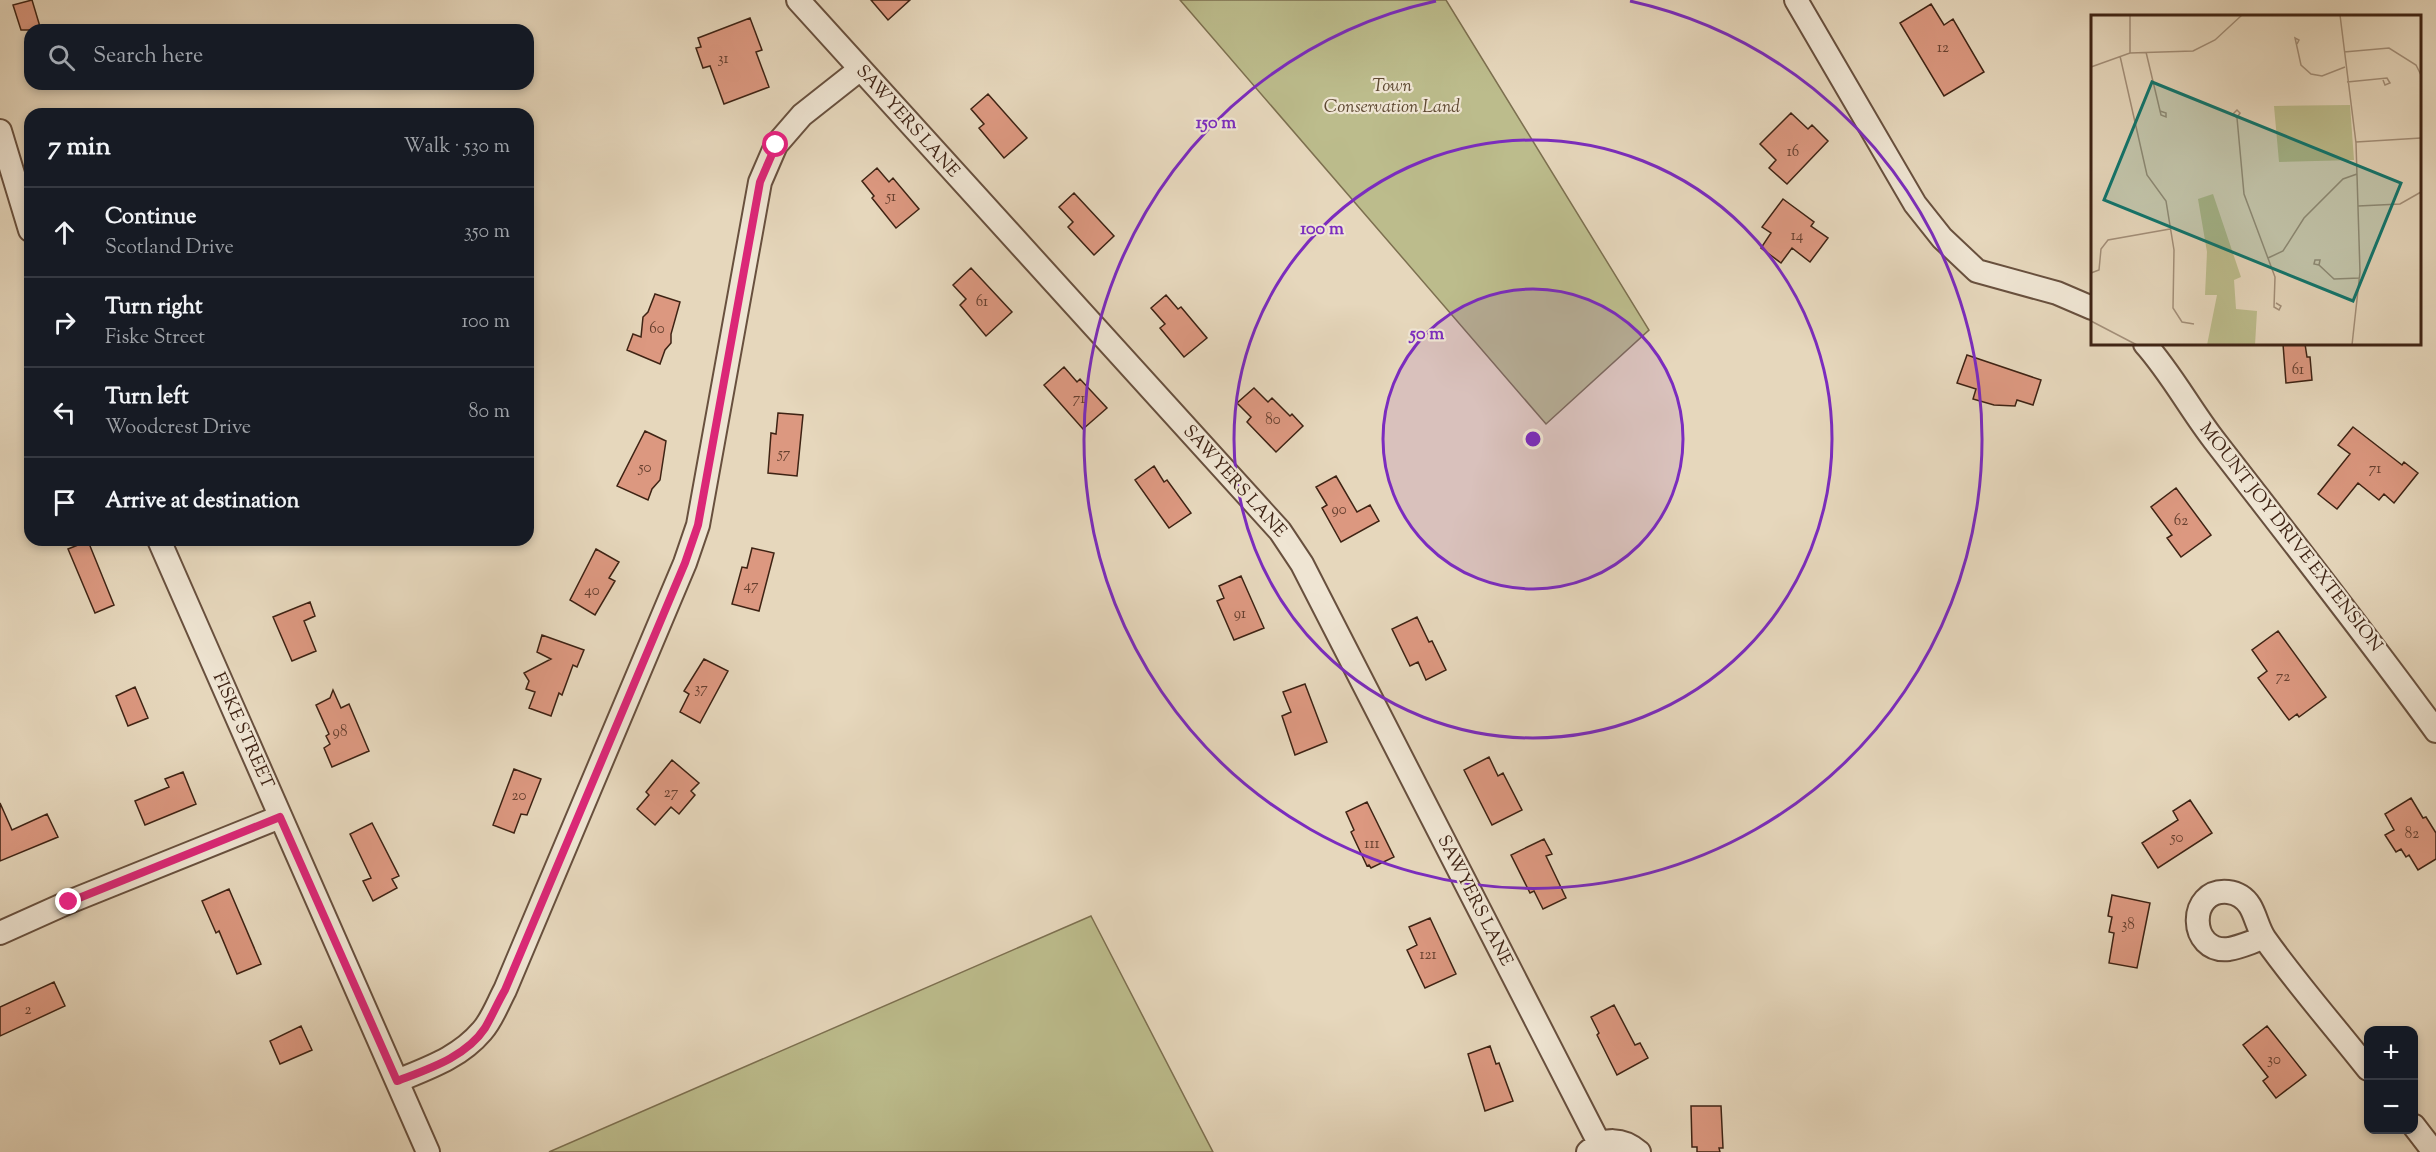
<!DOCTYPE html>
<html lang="en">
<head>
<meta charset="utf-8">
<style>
  :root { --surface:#171b24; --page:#20242c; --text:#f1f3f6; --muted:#9ea1a6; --line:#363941 }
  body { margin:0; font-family:"Sorts Mill Goudy",serif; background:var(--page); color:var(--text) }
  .controls { position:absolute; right:18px; bottom:18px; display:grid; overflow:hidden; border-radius:12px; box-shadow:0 3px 9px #0003 }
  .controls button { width:54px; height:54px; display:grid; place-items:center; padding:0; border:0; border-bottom:2px solid var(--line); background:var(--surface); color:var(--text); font:30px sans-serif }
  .stop { position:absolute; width:18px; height:18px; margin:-14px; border:4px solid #db2777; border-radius:50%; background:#fff }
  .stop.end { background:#db2777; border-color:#fff; box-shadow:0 2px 6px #0008 }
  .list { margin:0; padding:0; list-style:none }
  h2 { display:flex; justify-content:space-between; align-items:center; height:78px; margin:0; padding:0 24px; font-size:26px }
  h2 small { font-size:20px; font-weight:400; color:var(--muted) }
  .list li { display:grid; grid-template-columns:39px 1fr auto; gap:18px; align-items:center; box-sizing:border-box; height:90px; padding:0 24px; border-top:2px solid var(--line) }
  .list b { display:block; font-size:22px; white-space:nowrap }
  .list p { margin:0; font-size:20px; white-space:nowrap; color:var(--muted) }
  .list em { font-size:20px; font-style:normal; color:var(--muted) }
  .icon { flex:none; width:33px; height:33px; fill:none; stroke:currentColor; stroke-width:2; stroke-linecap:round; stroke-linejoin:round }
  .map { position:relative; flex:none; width:2436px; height:1152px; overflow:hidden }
  .search { position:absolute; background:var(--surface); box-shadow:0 3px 9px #0003; left:24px; top:24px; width:510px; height:66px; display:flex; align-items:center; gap:15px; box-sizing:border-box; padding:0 21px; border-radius:18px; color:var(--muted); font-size:22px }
  .panel { position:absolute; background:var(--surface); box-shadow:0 3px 9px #0003; left:24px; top:108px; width:510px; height:438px; border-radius:18px }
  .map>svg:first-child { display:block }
  .green { fill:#bcbc8c; stroke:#7d7050; stroke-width:1.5 }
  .building { fill:#dc9880; stroke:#3e2314; stroke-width:1.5 }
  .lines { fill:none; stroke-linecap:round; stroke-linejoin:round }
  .minor-casing { stroke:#68503e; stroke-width:26 }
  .minor { stroke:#efe5d3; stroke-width:22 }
  .route { stroke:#db2777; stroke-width:8 }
  .ring { fill:none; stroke:#7b2cbf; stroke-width:3 }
  .labels { text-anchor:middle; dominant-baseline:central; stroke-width:4.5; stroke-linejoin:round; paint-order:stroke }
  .number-label { font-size:15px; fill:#66402f }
  .park-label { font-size:18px; font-style:italic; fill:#5e4932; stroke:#efe5d3 }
  .street-label { font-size:18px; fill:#3e2314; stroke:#efe5d3 }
  .inset-road { fill:none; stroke:#a38f79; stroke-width:1.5 }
  .view { fill:#0f766e; fill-opacity:0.15; stroke:#0f766e; stroke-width:3 }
  .inset-edge { fill:none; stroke:#3e2314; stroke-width:3 }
  .centre { fill:#7b2cbf; stroke:#efe5d3; stroke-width:3 }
  .ring-label { font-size:18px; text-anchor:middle; font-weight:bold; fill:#7b2cbf; stroke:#efe5d3; stroke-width:4.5; stroke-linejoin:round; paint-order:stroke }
</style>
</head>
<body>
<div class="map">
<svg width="2436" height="1152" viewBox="0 0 2436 1152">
  <rect width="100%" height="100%" fill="#e6d7bc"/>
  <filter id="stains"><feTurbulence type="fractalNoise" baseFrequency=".00333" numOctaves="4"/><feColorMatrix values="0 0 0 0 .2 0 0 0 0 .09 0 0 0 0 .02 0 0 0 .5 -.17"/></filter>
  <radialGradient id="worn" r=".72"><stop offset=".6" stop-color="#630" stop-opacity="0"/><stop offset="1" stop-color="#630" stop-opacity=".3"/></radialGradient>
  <path class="green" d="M1180 0H1446L1649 330 1546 424Z
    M1091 916 1213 1152H549Z"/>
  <path class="building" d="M32 0 41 30H21L13 5Z
    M871 0H910L888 20Z
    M1931 4 1944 25 1953 19 1984 72 1944 96 1900 23Z
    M750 18 762 50 756 52 769 87 724 104 710 66 703 68 696 48 701 47 698 38Z
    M988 94 1027 138 1004 158 979 128 984 124 971 109Z
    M1791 113 1808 129 1812 125 1828 141 1787 184 1769 168 1776 160 1760 144Z
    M877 168 889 182 893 178 919 209 896 228 872 198 874 196 862 181Z
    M1074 193 1114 236 1094 255 1068 227 1073 222 1059 207Z
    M1783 199 1814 222 1811 226 1828 238 1810 262 1792 248 1781 263 1761 248 1771 233 1762 227Z
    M971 268 1012 312 986 336 960 305 966 299 953 285Z
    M655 294 680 302 671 334V343L665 350 660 364 627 350 633 334 641 337 643 317 648 312Z
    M1166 295 1178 309 1181 307 1207 338 1184 357 1160 328 1165 324 1151 308Z
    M2283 344H2305L2307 357H2310L2312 380 2286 383Z
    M1967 355 2041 380 2033 405 2017 400 2015 406 1994 405 1973 399 1976 389 1957 383Z
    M1064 367 1077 382 1080 379 1107 408 1083 429 1044 385Z
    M1254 388 1268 402 1272 398 1290 416 1292 414 1303 426 1276 452 1247 422 1251 417 1237 403Z
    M778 413 803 415 797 476 768 473 771 433 776 434Z
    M2353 427 2402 465 2404 462 2418 473 2394 503 2384 494 2379 500 2358 483 2337 509 2318 494 2350 454 2338 445Z
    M645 431 666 441 660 480 652 489 648 500 617 486Z
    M1154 466 1164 482 1167 480 1191 513 1169 528 1135 480Z
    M1336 476 1357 512 1370 505 1379 521 1341 542 1322 508 1327 505 1316 487Z
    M2176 488 2211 535 2181 557 2167 538 2172 535 2151 507Z
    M88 541 114 605 95 613 68 549Z
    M752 548 774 553 759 611 732 604 742 567 747 568Z
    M596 549 619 562 609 578 615 581 595 615 570 600Z
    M1241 576 1264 628 1234 640 1217 601 1224 598 1219 586Z
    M310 602 315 616 304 621 316 651 292 661 273 617Z
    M1417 617 1429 642 1432 641 1446 670 1426 680 1418 662 1410 666 1392 629Z
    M2278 631 2326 697 2299 717 2297 714 2289 720 2258 678 2267 671 2252 650Z
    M542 635 584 650 577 667 573 665 562 695 559 693 551 716 529 708 535 692 526 689 529 681 524 673 551 659 537 652Z
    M704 659 728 671 700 723 680 712 689 694 684 691Z
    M1305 684 1327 742 1295 755 1282 716 1291 712 1283 692Z
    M135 687 148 718 128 726 116 696Z
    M333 690 341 708 349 704 369 751 332 767 324 748 330 744 326 736 329 734 316 705 330 698Z
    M1489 757 1498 776 1503 773 1522 810 1492 825 1464 770Z
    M672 760 699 783 691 791 695 795 679 814 671 807 655 825 637 809 649 795 646 792Z
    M514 769 541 779 527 815 521 814 514 833 493 825Z
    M183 772 196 804 145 825 135 801 169 787 165 779Z
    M2411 798 2423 818 2426 817 2436 833V859L2418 870 2409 855 2406 857 2401 849 2396 852 2385 835 2394 830 2385 814Z
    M2190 800 2212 833 2158 868 2142 843 2178 820 2173 811Z
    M1367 802 1394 857 1371 868 1369 865 1367 866 1351 832 1354 830 1346 812Z
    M0 803 12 830 47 814 58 837 0 861Z
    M372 823 399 876 392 879 397 888 373 901 363 881 371 878 350 834Z
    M1544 839 1552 854 1546 856 1566 898 1543 909 1534 891 1530 893 1511 855Z
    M229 889 261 964 237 974 219 931 216 933 202 901Z
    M2112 895 2150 903 2137 968 2109 963 2114 933 2109 932 2112 917 2108 916Z
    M1430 918 1456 974 1425 988 1407 950 1417 945 1409 927Z
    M54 982 65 1006 0 1036V1007Z
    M1614 1005 1635 1045 1640 1043 1648 1058 1617 1075 1597 1035 1599 1033 1591 1017Z
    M301 1026 312 1050 280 1064 270 1041Z
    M2267 1026 2306 1075 2276 1098 2263 1081 2268 1077 2243 1045Z
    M1490 1046 1496 1064 1499 1063 1513 1101 1485 1111 1468 1054Z
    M1691 1106H1721L1723 1148H1719L1720 1152H1697V1147H1692Z"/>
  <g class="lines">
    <g class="minor-casing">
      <path id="minor" d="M798 0 1280 531 1302 564 1599 1143
        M1796 0 1915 204 1942 238 1977 271 2057 293 2092 308
        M0 131 30 230
        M2145 344C2171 373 2190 409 2214 440 2289 537 2364 632 2436 731
        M159 540 428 1152
        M0 933 69 902 280 817
        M2264 938C2253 941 2241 947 2229 949 2188 954 2187 888 2228 892 2237 893 2245 898 2250 906 2256 916 2258 929 2265 939 2297 984 2334 1026 2368 1069
        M397 1081C428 1068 459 1058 482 1031 492 1020 498 1003 505 990L685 563 698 525 760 182 776 145 802 115 859 70
        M2414 1126 2434 1152
        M1588 1152C1604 1137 1623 1138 1639 1152"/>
    </g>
    <use href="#minor" class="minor"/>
  </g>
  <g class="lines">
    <path class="route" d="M69 902 280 817 397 1081C428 1069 466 1057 485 1028 492 1016 498 1002 505 990L685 563 698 525 760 182 776 145"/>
  </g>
  <circle cx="1533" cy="439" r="150" fill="#7b2cbf" fill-opacity=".12"/>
  <g class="ring">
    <circle cx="1533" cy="439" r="150"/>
    <circle cx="1533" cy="439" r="299"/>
    <path d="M1630 1A449 449 0 1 1 1436 1"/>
  </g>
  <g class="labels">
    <g class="number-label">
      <text x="1943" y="48">12</text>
      <text x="723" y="59">31</text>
      <text x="1793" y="152">16</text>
      <text x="891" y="197">51</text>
      <text x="1797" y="236">14</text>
      <text x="982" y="302">61</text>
      <text x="657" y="329">60</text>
      <text x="2298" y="370">61</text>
      <text x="1079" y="399">71</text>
      <text x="1273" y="420">80</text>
      <text x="784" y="454">57</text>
      <text x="645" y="468">50</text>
      <text x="2375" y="469">71</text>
      <text x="1339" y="510">90</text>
      <text x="2181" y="521">62</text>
      <text x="751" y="586">47</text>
      <text x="592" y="591">40</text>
      <text x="1240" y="614">91</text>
      <text x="2283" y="677">72</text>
      <text x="701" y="689">37</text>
      <text x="340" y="732">98</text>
      <text x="671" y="793">27</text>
      <text x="519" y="796">20</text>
      <text x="2412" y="834">82</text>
      <text x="2177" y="838">50</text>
      <text x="1372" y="844">111</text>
      <text x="2128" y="925">38</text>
      <text x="1428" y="955">121</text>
      <text x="28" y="1010">2</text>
      <text x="2274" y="1060">30</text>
    </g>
    <g class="park-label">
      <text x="1392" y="87">Town<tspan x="1392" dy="21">Conservation Land</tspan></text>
    </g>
    <g class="street-label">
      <text transform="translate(907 122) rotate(48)">SAWYERS LANE</text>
      <text transform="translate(1234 482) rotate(48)">SAWYERS LANE</text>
      <text transform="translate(2290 538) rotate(52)">MOUNT JOY DRIVE EXTENSION</text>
      <text transform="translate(242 731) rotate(66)">FISKE STREET</text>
      <text transform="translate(1474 901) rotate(63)">SAWYERS LANE</text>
    </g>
  </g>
  <g transform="translate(2091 15)">
    <rect width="330" height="330" fill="#e6d7bc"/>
    <path d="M259 90 263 145 188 147 183 91ZM122 179 150 262 143 265 145 294 166 296 164 330H116L126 280H114L116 237 107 184Z" fill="#bcbc8c"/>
    <path class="inset-road" d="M39 0V38M249 0 265 128 269 257 261 330M206 29 208 25 204 23 210 50 220 59 231 61 254 52M55 37 70 100 75 102V98L69 96M253 37 298 33 325 50 330 60M29 41 56 160 75 186 83 235 82 293 91 307 103 309M0 52 39 38 102 36 124 25 151 0M256 67 296 63 299 68 294 70 292 65M146 103 142 99 146 95 149 98 146 103 153 179 184 262 183 292 188 295 190 291 185 288M265 127 330 123M267 191 309 189 330 177M177 243 192 236 213 203 252 164 266 159M228 250 223 249 224 245H229L228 250 243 264 269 263M0 258 8 255 10 234 17 225 79 214M0 306 46 330"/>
    <path class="view" d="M61 67 310 168 262 286 13 185Z"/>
    <rect width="330" height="330" class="inset-edge"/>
  </g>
  <circle cx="1533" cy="439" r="9" class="centre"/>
  <g class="ring-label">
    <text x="1216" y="128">150 m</text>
    <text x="1322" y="234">100 m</text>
    <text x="1427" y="339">50 m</text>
  </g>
  <rect width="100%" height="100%" filter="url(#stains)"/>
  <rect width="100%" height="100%" fill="url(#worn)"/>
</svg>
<div class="controls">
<button>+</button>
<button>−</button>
</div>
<div class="stop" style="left:776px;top:145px"></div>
<div class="stop end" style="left:69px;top:902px"></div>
<div class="search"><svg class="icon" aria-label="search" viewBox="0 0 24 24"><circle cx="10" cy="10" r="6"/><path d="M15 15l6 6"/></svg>Search here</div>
<section class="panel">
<h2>7 min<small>Walk · 530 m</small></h2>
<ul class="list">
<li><svg class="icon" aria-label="ahead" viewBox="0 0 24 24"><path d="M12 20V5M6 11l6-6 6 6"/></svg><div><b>Continue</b><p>Scotland Drive</p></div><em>350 m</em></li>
<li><svg class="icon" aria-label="right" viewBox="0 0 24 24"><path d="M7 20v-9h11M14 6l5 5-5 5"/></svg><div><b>Turn right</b><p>Fiske Street</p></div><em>100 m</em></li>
<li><svg class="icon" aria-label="left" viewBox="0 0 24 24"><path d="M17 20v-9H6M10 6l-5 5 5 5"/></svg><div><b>Turn left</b><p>Woodcrest Drive</p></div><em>80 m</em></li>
<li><svg class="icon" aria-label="arrive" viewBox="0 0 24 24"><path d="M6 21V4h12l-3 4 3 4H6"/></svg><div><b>Arrive at destination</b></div></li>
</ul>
</section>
</div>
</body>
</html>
